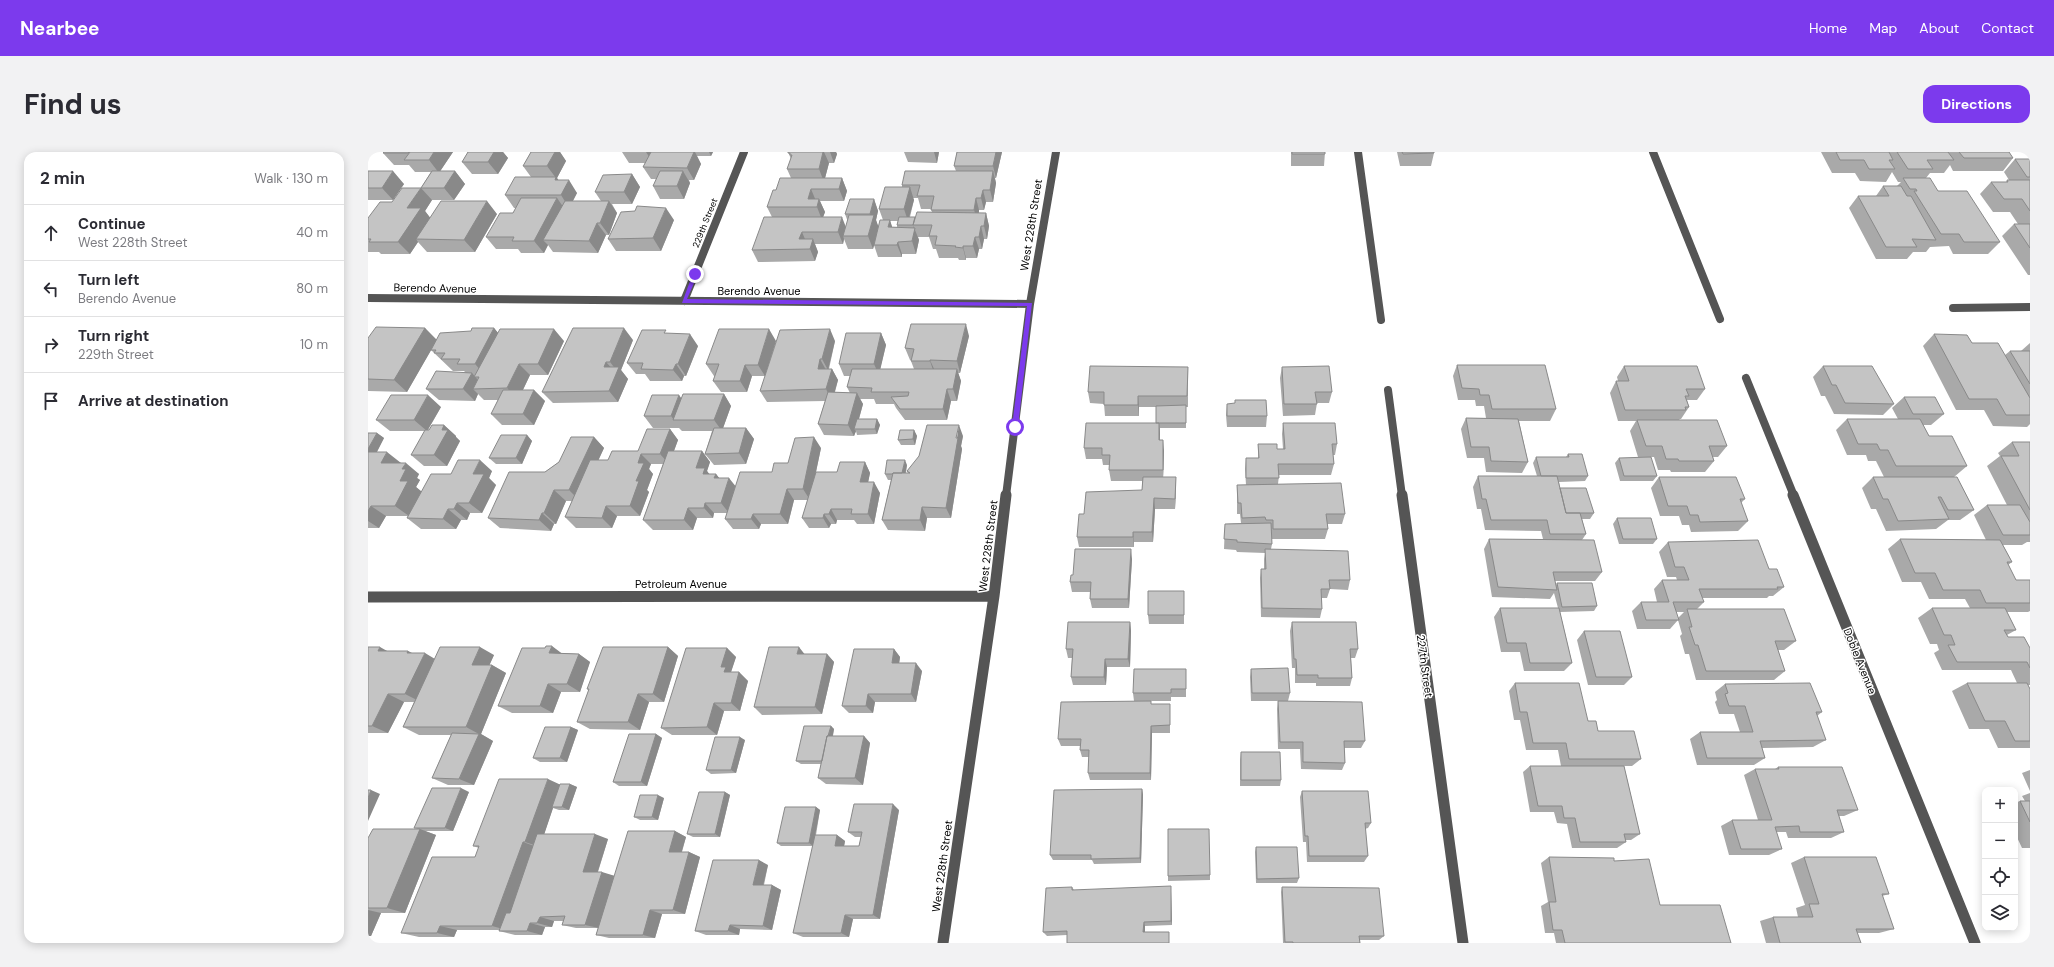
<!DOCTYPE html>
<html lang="en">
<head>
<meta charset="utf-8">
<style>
  :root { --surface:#fff; --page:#f2f2f3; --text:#2b2b33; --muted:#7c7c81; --line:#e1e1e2; --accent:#7c3aed }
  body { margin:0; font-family:"DM Sans",sans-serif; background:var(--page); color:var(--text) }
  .controls { position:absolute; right:12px; bottom:12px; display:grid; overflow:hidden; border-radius:8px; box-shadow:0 2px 10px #0003 }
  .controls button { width:36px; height:36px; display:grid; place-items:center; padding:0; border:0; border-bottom:1px solid var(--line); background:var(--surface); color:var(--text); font:20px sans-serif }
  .stop { position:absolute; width:12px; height:12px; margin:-9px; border:3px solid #7c3aed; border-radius:50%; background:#fff }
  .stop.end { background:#7c3aed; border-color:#fff; box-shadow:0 1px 4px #0008 }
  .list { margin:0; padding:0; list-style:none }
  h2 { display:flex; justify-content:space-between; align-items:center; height:52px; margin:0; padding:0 16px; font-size:17px }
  h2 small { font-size:13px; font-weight:400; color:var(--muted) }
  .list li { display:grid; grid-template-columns:26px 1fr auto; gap:12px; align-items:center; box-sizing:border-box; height:56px; padding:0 16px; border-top:1px solid var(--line) }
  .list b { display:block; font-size:15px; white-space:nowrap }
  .list p { margin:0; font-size:13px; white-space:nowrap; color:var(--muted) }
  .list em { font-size:13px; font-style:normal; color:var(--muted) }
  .icon { flex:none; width:22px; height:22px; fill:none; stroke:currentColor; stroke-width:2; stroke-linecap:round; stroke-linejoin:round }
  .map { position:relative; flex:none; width:1662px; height:791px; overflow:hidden; border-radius:12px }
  header { display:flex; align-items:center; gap:24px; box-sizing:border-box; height:56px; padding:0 20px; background:var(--accent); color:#fff }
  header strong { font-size:19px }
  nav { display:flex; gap:22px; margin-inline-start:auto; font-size:14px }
  .intro { display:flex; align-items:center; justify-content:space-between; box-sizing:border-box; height:96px; padding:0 24px }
  h1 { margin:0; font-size:28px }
  .button { padding:10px 18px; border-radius:12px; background:var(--accent); color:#fff; font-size:14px; font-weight:700 }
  main { display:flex; gap:24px; padding:0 24px }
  aside { flex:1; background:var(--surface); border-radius:12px; box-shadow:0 2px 10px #0003 }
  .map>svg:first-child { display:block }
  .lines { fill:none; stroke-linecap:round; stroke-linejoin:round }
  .minor-far1 { stroke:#555; stroke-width:8 }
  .minor { stroke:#555; stroke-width:11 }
  .wall { fill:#a9a9a9; fill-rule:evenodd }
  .shaded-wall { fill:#898989 }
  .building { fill:#c4c4c4; stroke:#898989 }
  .route { fill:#7c3aed }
  .labels { text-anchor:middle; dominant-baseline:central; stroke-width:3; stroke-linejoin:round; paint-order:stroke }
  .far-street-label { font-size:9px; fill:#000; stroke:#fff }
  .street-label { font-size:11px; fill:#000; stroke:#fff }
</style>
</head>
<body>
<header>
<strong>Nearbee</strong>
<nav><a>Home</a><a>Map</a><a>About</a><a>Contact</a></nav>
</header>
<div class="intro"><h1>Find us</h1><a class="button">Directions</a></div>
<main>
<aside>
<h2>2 min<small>Walk · 130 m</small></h2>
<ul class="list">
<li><svg class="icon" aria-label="ahead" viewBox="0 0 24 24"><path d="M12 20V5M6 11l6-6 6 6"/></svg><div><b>Continue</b><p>West 228th Street</p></div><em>40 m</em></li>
<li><svg class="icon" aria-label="left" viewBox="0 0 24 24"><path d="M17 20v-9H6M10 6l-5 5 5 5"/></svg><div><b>Turn left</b><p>Berendo Avenue</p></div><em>80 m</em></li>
<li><svg class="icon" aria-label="right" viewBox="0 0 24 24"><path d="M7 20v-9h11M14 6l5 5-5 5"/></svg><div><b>Turn right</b><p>229th Street</p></div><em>10 m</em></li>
<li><svg class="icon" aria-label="arrive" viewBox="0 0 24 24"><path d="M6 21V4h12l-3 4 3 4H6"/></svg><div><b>Arrive at destination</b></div></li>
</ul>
</aside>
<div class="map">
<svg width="1662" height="791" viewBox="0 0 1662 791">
  <rect width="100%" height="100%" fill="#fff"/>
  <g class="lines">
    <path class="minor-far1" d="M990 0 1013 168
      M1285 0 1352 167
      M0 146 662 152
      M316 149 376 0
      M1585 156 1662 155
      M1378 226 1426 344
      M1020 238 1034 344
      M638 344 662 152 688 0"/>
    <path class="minor" d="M1034 343 1095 791
      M1425 343 1607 791
      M0 445 626 444
      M575 791 626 444 638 343"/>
  </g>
  <path class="wall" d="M16 0H85L72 19H87L97 32 86 48H64L57 59 62 66 129 62 107 100H59L50 90 42 102H13L11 100H0V66L24 50 53 36 63 20H47L41 13H26L15 1Z
    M100 0H135L140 6 130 22H104L94 10Z
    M163 0H192L198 9 189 26 190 28 209 41 205 49H233L227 40 264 22 272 35 264 52H244L249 61 241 83H238L230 101 185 100 180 93 176 101H153L150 97H128L118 85 145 61 148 56H146L137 43 163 25 155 14Z
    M254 0H345L343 4H329L333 12 326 28H321L322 31 316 47H292L285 34 288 27H283L275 15 277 11H261Z
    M420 0H468L469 2 466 11H461L457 26H474L479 39 476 49H452L457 60 455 65 478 75 480 70 477 62 506 47 510 59 508 68 510 75 515 68 511 57 534 35V33L588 19 586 14 589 0H634L628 26H627L628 31 625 50H618L616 58H611V61H618L621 74 619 87H616L614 97H611L609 106H598V108H591L590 106H571L568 97H565L561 85H550L551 88 548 102H534V105H510L506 93 505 97H480L476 87 475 92H447L450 100 447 109 390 110 384 98 404 65 399 55 408 38 423 26 419 17 423 7ZM545 46H550L553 57H563L564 60 547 67 542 65 546 48ZM522 69H530L529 73V75H524Z
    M536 0H571L569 11 540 10Z
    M923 0H957L956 14H923Z
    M1029 0H1066V1L1063 14H1032Z
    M1453 0H1641L1645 6 1635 19H1585L1582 13 1576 21H1562L1558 26 1570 39 1632 90 1620 102H1585L1581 94 1562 95 1558 100H1545L1539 107H1508L1481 56 1490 44H1508L1515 34H1529L1533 30H1530L1524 20 1518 30 1492 29 1487 21H1464Z
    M1647 7H1662V123H1660L1634 84 1646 72H1650L1642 60H1625L1612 42 1623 30H1638L1639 28H1641L1636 20Z
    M0 19 36 32 25 48H0Z
    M267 59 306 68 293 99H248L240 87Z
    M57 176 68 188 126 176 130 181 196 189 180 223H162L155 238H166L177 249 166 273H134L123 262 130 248H116L110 242 107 249 71 248 58 237 98 221 96 219H85L63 198 64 196 39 240 0 239V186Z
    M513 181 518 193 512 217H546L543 209V208H542L537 196 601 184 592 221H590L593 229 589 249H583L579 268H537L528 256 526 252H508L506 247H492L495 252 491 267H509L512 273 509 282 489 283 488 279 486 284 456 283 450 272 457 249 399 250 392 239 467 189 461 217H464L470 228 467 240 482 241 479 235 482 224H476L471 212Z
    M300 182 330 194 318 224H316L314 229H282L277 222H268L259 211Z
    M1566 182 1604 191 1637 203 1642 199H1653L1662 191V272L1659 275 1625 274 1616 258H1588L1555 194Z
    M265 188 253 218 260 227 250 250 185 251 174 240Z
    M408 189 397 224H384L379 240H353L345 229 347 224H346L338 212Z
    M1089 213 1188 257 1182 269H1151L1160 310 1154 321 1118 320 1116 306H1099L1093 277 1098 266H1118L1116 254H1108L1107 248H1090L1085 224Z
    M1256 214 1337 237 1329 248H1319L1321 255 1313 267H1312L1311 268 1359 294 1350 305H1345L1346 309 1337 320H1303L1302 318H1290L1286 305H1270L1262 279 1268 269H1250L1242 241 1248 229H1250L1249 225Z
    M1455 214 1526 252 1515 263 1466 262 1457 244H1453L1445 225Z
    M820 215V255H818V276H792V288L796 299 795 325H808V336L807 357H787L785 390H766V395H711L709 385 716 362 774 338V329H743L741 318 742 313H735L734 307H718L716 296 788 271V255H771V264H737L736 252 722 251 720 240Z
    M914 215 964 240 961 251H949L947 263 915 264 912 226Z
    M356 242 363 254 355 276H378L386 287 378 312 346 313 337 302 344 279H314L311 276H285L276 264 313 246Z
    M1536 245 1576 262 1563 273H1555L1561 284 1599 314 1586 325H1516L1508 309H1500L1498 303H1479L1468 278 1479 267H1530L1524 256Z
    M859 252 899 264 898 275H859L858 263Z
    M73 255 60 278 76 273 88 284V285L92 289 79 314H56L43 303 57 279H22L8 268Z
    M915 271 969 292 967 303H965L966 312 963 323H911L910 332 977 362 974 372H959L960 377 957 387H904L903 379 904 392 903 397 982 428 980 438 962 437 959 446H954V457L952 466 893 465 892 426 893 417H896V407L897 401 869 400 868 398 856 397 857 372 873 371 872 362H869V333H878L877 317 878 306H890V292L909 297H915L914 282Z
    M302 277 310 288 306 299H334L342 310 339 319 341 322H348L351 326 367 334 404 320 420 311 453 296 448 320H469L497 310 502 321 500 330 512 341 506 372H489L486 368H469L468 372H463L461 376H441L434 366 440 348H426L420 372H393L391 377H365L357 367 359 361H346L345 366H329L325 378H285L275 368 295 312H283L281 317 285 322 279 338 281 340 272 364H249L244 376H208L197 365 204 349H198L188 372H186L183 379 132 376 120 366 177 320 226 285 236 296 230 308H240L270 299Z
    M546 278 549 284 547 293H533L530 288Z
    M0 281H9L16 286 9 300 33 311 51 322 49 326 52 328 48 335 54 340 83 322 124 319 121 326 128 333 114 361H102L99 368H93L88 377H53L39 366 40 364H18L11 376H0Z
    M159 283 164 289 154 312H128L121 306Z
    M595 284 593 294 594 297 583 366H559L557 379 520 378 514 368 523 328H520L517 322 539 313 538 321H540L539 319Z
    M1644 290H1662V390H1659L1654 393H1635L1644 410 1640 413 1648 428H1662V459L1660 460H1639L1648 478 1639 483 1640 485 1662 496V533H1660L1662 537V596H1630L1621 577H1601L1584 539 1599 531H1649L1643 518H1574L1566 501 1571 498 1569 492H1562L1550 466 1564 456H1602L1597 447H1561L1553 430H1534L1520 397 1532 387 1618 388 1606 363 1619 353H1639L1619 314 1632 304 1630 301Z
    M1200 302 1220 324 1217 329 1191 330 1192 336 1226 361 1222 367H1214L1218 382 1214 388 1234 420 1227 429H1187L1188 433 1189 431 1229 454 1226 459 1192 460 1204 511 1196 519H1156L1152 500H1133L1126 465 1132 456H1190L1186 441 1182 447 1124 445 1116 397 1121 387H1175L1173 379 1117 378 1113 357H1109L1105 335 1110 324H1169L1165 311 1168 305H1198Z
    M1251 306 1289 324 1285 329H1252L1247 311Z
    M1291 325 1377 347 1373 351 1380 369 1370 379 1323 380 1321 373H1314L1311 364H1292L1283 336Z
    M1505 325H1589L1606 358 1592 368H1580L1568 377 1518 379 1508 357H1503L1494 336Z
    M1249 366 1289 387 1285 392H1251L1245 372Z
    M1300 390 1401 417 1416 435 1405 444H1401L1399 446H1334L1336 450 1329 457 1428 489 1416 498H1410L1417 519 1406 528H1328L1321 502H1317L1312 484 1314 482 1310 468 1302 477H1269L1264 459 1273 450H1289L1286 437 1294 428H1309L1308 425H1299L1291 400ZM1308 460H1316L1310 466Z
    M764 407 761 456H724L722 447V440H704L702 430 705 423Z
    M816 448V472H781L780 463Z
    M762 470 763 479 762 515H739L738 533H705L703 525 704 506H700L698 497Z
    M924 470 990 497 987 506H983L984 526 982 534H948V531H927V516H924L922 479Z
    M1216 479 1264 525 1256 533H1220L1209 488Z
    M0 495 19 499H40L44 501 66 507 126 503 121 513H124L138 521 113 582 125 589 106 633H80L64 626 83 583H51L35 575 46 550H36L20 581H0Z
    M300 495 310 504 296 550H281L272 578 222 577 209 570 221 538 219 537Z
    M359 496 368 505 363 520H371L380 529 372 559H356L349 583H304L293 576Z
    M526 497 532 505 531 511 554 519 548 550H507L505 561H481L474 554Z
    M194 501 211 502 222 510 212 540H193L185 561H144L130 554Z
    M437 502H459L466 510 454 562 394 563 386 555Z
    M818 517V545H803V549H766L765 541Z
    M883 517 922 541 920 549H883L882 525Z
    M1147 531 1220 569 1230 579 1273 607 1264 614H1256L1272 682 1263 688H1257L1258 690 1249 696H1204L1199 672 1189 671 1186 660H1162L1155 620 1162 614H1193L1190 598H1158L1152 568H1146L1141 539Z
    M1357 532 1454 560 1449 564 1458 588 1445 595 1394 596 1397 606 1386 613H1329L1322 587 1332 580H1372L1366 562H1351L1347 550 1349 548 1347 540Z
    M910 549 997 589 993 596H976L977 611 974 618 933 617 932 597H910L909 557Z
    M784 552 802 559V581H784L783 628H722L720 621 721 605H714L712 598V594H693L690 587Z
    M463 574 466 577 465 584H496L502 591 495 633 458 632 450 626 453 612H433L428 609Z
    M203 575 210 578 199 610H172L165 606Z
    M288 582 294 586 279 634H251L245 630Z
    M377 588 368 621 343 622 338 618Z
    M873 600 913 628 912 634H872V608Z
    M1410 615 1490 658 1476 664H1471L1476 680 1463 686H1420L1418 680H1408L1414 697 1401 703H1361L1353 674 1364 668H1390L1376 623 1387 617H1407Z
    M1662 618V639L1654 621Z
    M202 632 209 635 201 658H191L185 656 176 682 240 687 230 720 246 724 307 679 318 685 314 700H321L332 705 317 762H294L287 786H241L228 783 230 776H208L194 773 195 769H186L184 775H177L174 783H147L131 779 132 778H89L86 785H51L33 781 107 705 111 696 105 694 192 633Z
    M774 637 775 643 773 711 726 712 724 708H685L682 703Z
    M934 639 1003 671 1000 676 997 677 1000 704 996 710H939L938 690H935L932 645Z
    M101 640 85 679H57L68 683 37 761H13L3 784H0V686L50 677 46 676Z
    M357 640 362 643 352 685H325L319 682Z
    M1662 641V696H1654L1647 681V651L1652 649H1657L1654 644Z
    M296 646 290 668H272L266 665Z
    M448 655 452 658 448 683H469L477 689 476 694H491L493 685H487L480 680 531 658 512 767H485L481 785H435L425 781 445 694H413L409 691Z
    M888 695 931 726 929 731H888L887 700Z
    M1181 705 1292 753 1363 791H1188L1186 781H1177L1173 754 1180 750 1173 711Z
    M1436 705 1521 742 1514 744 1526 777 1511 781H1489L1493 791H1398L1392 769 1405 765H1430L1428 756 1437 753 1423 711Z
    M400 713 396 733H404L413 738 404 778 372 777 371 783H338L327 779Z
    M842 723V728L800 729V724Z
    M704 735 706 738 803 739 804 773 777 774V780L801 784 699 783 679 784 675 780Z
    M914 735 1016 784 1011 788H992V791H915L913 740Z"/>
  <path class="shaded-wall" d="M66 0H85L71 21 61 8Z
    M126 0H135L140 6 130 22 120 10Z
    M187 0H192L198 9 189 26 196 36 201 28 209 41 201 56 193 43 187 28 188 26 179 14Z
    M278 0H290L285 11Z
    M326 0H327L333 12 326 28 319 16Z
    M341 0H345L343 4Z
    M455 0H456L461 11 456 30 451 17Z
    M462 0H468L469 2 466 11Z
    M566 0H571L569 11Z
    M628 0H634L628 26 625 14Z
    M25 19 36 32 25 48 14 36Z
    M87 19 97 32 86 48 76 36Z
    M315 19 322 31 316 47 309 34Z
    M625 19 628 31 625 50 622 38Z
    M264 22 272 35 264 52 256 40Z
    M474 26 479 39 476 49 471 37Z
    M542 35 546 48 540 69 536 57Z
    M53 36 64 48 57 59 64 68 48 87 50 90 42 102 30 90 39 56Z
    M443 37 448 49 440 47Z
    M615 38 618 50 616 58 613 46Z
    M189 46 198 59 175 88 180 93 176 101 166 89Z
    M608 46 611 58 610 70 606 58Z
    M451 47 457 60 454 68 449 55Z
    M506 47 510 59 508 68 511 76 505 97 500 84 504 70 502 62Z
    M119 49 129 62 107 100 96 88Z
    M241 49 249 61 241 83 232 71Z
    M298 56 306 68 293 99 285 86Z
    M618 61 621 74 619 87 616 74Z
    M474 65 479 78 475 84 476 87 475 92 470 80Z
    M547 65 549 72 545 73 551 88 548 102 544 89 546 78 545 73Z
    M522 68 526 81 520 75Z
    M229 71 238 83 230 101 221 89Z
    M613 74 616 87 614 97 611 85Z
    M434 80 439 92 431 87Z
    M607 85 611 97 609 106 605 94Z
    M445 87 450 100 447 109 442 97Z
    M530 90 534 102V105L529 93Z
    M595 94 598 106V108L595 96Z
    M598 172 601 184 592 221 589 209Z
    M57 176 69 188 39 240 26 228Z
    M126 176 136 188 118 224 107 212Z
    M256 176 265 188 253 218 260 227 250 250 241 239 249 219 242 210Z
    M186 177 196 189 180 223 170 212Z
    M401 177 408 189 397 224 390 213Z
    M462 177 467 189 460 218 454 207Z
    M513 181 518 193 511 223 506 212Z
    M322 182 330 194 318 224 310 212Z
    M452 207 458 218 450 217Z
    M562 208 567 219 566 221 562 209Z
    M238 210 248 221 236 215Z
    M151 212 162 223 150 248 139 236Z
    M308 212 316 224 314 229 305 218Z
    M377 213 384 224 379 240 372 229Z
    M464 217 470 228 464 249 458 237Z
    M589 217 593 229 589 249 585 237Z
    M104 221 115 234 105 237 110 242 107 249 95 237Z
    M579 237 583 249 579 268 575 257Z
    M166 238 177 249 166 273 155 262Z
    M489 241 495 252 488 277H486L488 279 486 284 480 273Z
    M356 242 363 254 354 279 346 268Z
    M60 243 73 255 59 279 46 268Z
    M311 243 319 254 306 268 303 264Z
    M770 244 771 255V264L770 253Z
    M509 267 512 273 509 282 507 277Z
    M791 271 792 282 791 299Z
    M76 273 88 284V285L92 289 79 314 66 303 74 278Z
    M591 273 595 284 593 294 594 297 583 366 578 356Z
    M378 276 386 287 378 312 371 301Z
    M302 277 310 288 301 312 292 302Z
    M546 278 549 284 547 293 545 287Z
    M9 281 16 286 3 311 0 309V297Z
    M159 283 164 289 154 312 148 306Z
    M226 285 236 296 212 349 201 338Z
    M446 285 453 296 442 348 435 337Z
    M795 288 796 299 795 329Z
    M334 299 342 310 339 319 345 327 343 332 328 316Z
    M19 300 33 311H13Z
    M273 302 283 312 281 317 285 322 279 338 281 340 272 364 262 354 268 329 270 311Z
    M112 308 124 319 121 326 128 333 114 361 101 351 105 322Z
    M537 308 539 313 536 328 534 322Z
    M497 310 502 321 498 341 492 330Z
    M38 311 51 322 49 326 52 328 48 335 54 340 41 364 27 354 34 317Z
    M348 322 356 332 346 326Z
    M808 325V336L807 357V347Z
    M361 326 369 336 361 361 353 351Z
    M506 330 512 341 506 372 500 362Z
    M419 337 426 348 420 372 412 362Z
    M186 338 198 349 188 372 176 361Z
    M786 346 787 357 785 390 784 380Z
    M89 351 102 361 99 368 86 357Z
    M337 351 346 361 345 366 336 356Z
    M3 354 18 364 11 376 0 369V359Z
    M238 354 249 364 244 376 234 366Z
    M554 355 559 366 557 379 552 368Z
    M320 356 329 366 325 378 316 368Z
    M80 357 93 368 88 377 75 367Z
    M463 357 469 368 468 372 461 362Z
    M174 361 186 372 183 379 171 368Z
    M385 362 393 372 391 377 383 367Z
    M456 362 463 372 461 376 455 366Z
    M765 380 766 390V395L765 385Z
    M763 397 764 407 761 456 760 447Z
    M762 470 763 479 762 515 760 507Z
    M184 494 196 503 181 501Z
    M12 495 28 504 10 499Z
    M112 495 126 503 118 521 104 513Z
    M300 495 310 504 296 550 285 542Z
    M431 495 438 504 429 502Z
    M359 496 368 505 363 520H356L353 515Z
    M526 497 532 505 530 520 524 511Z
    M40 499 54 507 57 501 72 510 53 550 37 542 39 501Z
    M211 502 222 510 212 540 199 532Z
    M459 502 466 510 454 562 447 555Z
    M737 507 739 515 738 533 736 525Z
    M548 511 554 519 548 550 543 542Z
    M124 513 138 521 113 582 125 589 106 633 91 627 111 582 98 575Z
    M371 520 380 529 372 559 363 551Z
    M180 532 193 540 185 561 172 554Z
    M20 542 36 550 20 581 4 574Z
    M270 542 281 550 272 578 260 570Z
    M500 542 507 550 505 561 498 554Z
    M346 551 356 559 349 583 339 575Z
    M463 574 466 577 459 612 455 609Z
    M783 574 784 581 783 628 782 621Z
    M203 575 210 578 199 610 192 606Z
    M288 582 294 586 279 634 273 630Z
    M496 584 502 591 495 633 487 626Z
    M372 585 377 588 368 621 363 618Z
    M180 627 193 633 184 655 185 656 172 695 157 690Z
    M202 632 209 635 201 658 194 655Z
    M93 636 101 640 85 679 77 676Z
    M774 637 775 643 773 711 772 706Z
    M3 638 12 642 0 669V646Z
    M357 640 362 643 352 685 347 682Z
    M290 643 296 646 290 668 284 665Z
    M525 652 531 658 512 767 505 763Z
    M448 655 452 658 445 694 441 691Z
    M52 677 68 683 37 761 19 756Z
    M307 679 318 685 312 705 301 700Z
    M227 682 240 687 228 725 215 720Z
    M469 683 477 689 475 700 467 694Z
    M155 690 169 695 139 778 124 774Z
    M321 700 332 705 317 762 305 758Z
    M391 708 400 713 394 738 385 733Z
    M234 720 247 724 231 776 217 773Z
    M404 733 413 738 404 778 395 774Z
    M803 734V739L804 773 803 769Z
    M0 758 13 761 3 784H0Z
    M282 758 294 762 287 786 275 783Z
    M477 763 485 767 481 785 473 781Z
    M172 765 186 769 184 775 169 771Z
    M776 770 777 774V784L775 780Z
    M162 771 177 775 174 783 159 779Z
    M362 773 372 777 371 783 360 779Z
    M72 774 89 778 86 785 69 781Z"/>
  <path class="building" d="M16 0H41L40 1H15Z
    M42 0H66L61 8H36Z
    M100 0H126L120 10H94Z
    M163 0H187L179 14H155Z
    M283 0H326L319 16 275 15Z
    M420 0H455L451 17H419L424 3H422V1H420Z
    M589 0H628L625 14H586Z
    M924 0H957V2H924Z
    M1034 0H1066V1L1035 2Z
    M1468 0H1521L1525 8H1521L1527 17H1501L1496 8H1472Z
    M1529 0H1580L1586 8H1559L1565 17H1540Z
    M1591 0H1641L1645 6H1596Z
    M1647 7H1662V25H1659Z
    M0 19H25L14 36H0Z
    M64 19H87L76 36H53Z
    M292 19H315L309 34H285Z
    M537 19H625L622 38H615L613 46H608L606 58H563L566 44H549L552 33H534Z
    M264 22 256 40H227L235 23Z
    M147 25H188L187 28H201L193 43H137Z
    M412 26H474L471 37H443L440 47H451L449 55H399L405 38H408Z
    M1535 26H1562L1570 39H1599L1632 90H1596L1591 82H1573L1546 39H1549L1548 37H1542Z
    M1639 28H1662V59L1654 47H1636L1623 30H1640Z
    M1515 34H1533L1539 44H1543L1568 88 1544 87 1549 95H1518L1490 44H1521Z
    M517 35H542L536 57H511Z
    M34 36H53L39 56H53L30 90H1L3 87H0V66L12 50H24Z
    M153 46H189L166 89H144L146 85H118L132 61H145Z
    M482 47H506L502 62H477Z
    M73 49H119L96 88 48 87Z
    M197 49H241L232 71H229L221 89 175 88Z
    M269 54 298 56 285 86 240 87 253 60 267 59Z
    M549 60 618 61 616 74H613L611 85H607L605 94H595V96L587 95 588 94 567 93 569 84H561L564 73H545Z
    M481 63H506L500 84H475Z
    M396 65H474L470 80H434L431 87H445L442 97 384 98Z
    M531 65H547L545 73H529Z
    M512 68H522L520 75 547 76 544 89 530 90 529 93H506Z
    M1646 72H1662V96Z
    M543 172H598L589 209 562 208V209H543L546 197 537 196Z
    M8 175 57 176 26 228 0 227V186Z
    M104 176H126L107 212H89L92 207H73L77 201H66L68 198H63L72 181 103 179Z
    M205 176H256L242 210H238L236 215H251L241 239 174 240Z
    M132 177H186L170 212H151L139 236 105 237 111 225H106Z
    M351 177H401L390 213H377L372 229H345L351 212H338Z
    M462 177 454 207H452L450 217H464L458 237 392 239 412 178Z
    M274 178H298L296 181 322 182 310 212H308L305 218 273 217 275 211H259Z
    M478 181H513L506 212H471Z
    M1566 182 1599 183 1604 191H1630L1662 246V263H1638L1629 247H1601Z
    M1642 199H1662V232Z
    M1089 213H1177L1188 257H1124L1121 243H1112L1111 237 1094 236Z
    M722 214 820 215 819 244H770V253H736V240H720Z
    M961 214 964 240H947L949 252H916L914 215Z
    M1256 214H1329L1337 237H1318L1321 244H1317L1321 255H1317L1318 258H1257L1248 229H1261Z
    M1455 214H1504L1526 252 1477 251 1468 233H1464Z
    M484 217H589L585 237H579L575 257H532L523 245 540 244 541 240H503L504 236 479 235Z
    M68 219 104 221 95 237H58Z
    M135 238H166L155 262H123Z
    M460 240 489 241 480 273 450 272Z
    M315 242H356L346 268H305Z
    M23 243H60L46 268H8Z
    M284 243H311L303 264H276Z
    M1536 245H1567L1576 262H1545Z
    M867 248H898L899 264H859V252L867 251Z
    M818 253V271H788V254Z
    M1098 266 1150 267 1160 310 1123 309 1121 295H1103Z
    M489 267H509L507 277H486Z
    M1479 267H1552L1561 284H1584L1599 314H1528L1520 298H1512L1509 292H1490Z
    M1269 268H1349L1359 294H1341L1346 309H1311L1310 307H1298L1294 294H1278Z
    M718 271H791V288H795V318H741L742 303H734V296H716Z
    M915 271H967L969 292H964L966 312H910L911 326H878V306H891L890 292H909V297H917Z
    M64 273H76L74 278H80L66 303H43L57 278H61Z
    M559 273H591L588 286H590L578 356 554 355 552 368H514L525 321H542L539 319 551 304Z
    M346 276H378L371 301 337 302Z
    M279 277H302L292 302H273L270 311H276L268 329H271L262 354H238L234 366 197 365 222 308H240L244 299H270Z
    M532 278H546L545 287 530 288Z
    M0 281H9L0 297Z
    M133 283H159L148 306H121Z
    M203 285H226L201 338H186L176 361H174L171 368 120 366 141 320H177L191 310Z
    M446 285 435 337H419L412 362H385L383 367H357L372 320H404L406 311H420L427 286Z
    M1644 290H1662V358L1633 304H1651Z
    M300 299H334L328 316H337L335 322H348L346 326H361L353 351H337L336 356H320L316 368H275Z
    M0 300H19L13 311H38L34 317H38L32 329H40L27 354H3L0 359Z
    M1200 302H1214L1220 324H1173L1168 305H1201Z
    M1283 305 1289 324H1256L1251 306Z
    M90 308H112L105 322H116L101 351H89L86 357H80L75 367 39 366 63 322H83Z
    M519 308H537L534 321H525L524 322H517Z
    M472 310H497L492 330H506L500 362H483L484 357H463L461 362H456L455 366H434L448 320H469Z
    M1110 324H1189L1198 361H1212L1218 382H1182L1179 368H1123L1118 347H1114Z
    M775 325H808L807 347 786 346 784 380H765V385H709L711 362H716L718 340 774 338Z
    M1291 325H1368L1377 347H1372L1380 369 1332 370 1330 363H1322L1319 354H1300Z
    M1505 325H1589L1606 358H1580L1573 345H1570L1581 367 1530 369 1520 347H1515Z
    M973 331 977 362H958L960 377H905V368H898L897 365 874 366 873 351H870L869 333Z
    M1192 336H1218L1226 361H1198Z
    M1619 353H1652L1662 370V383H1635Z
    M1249 366H1283L1289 387H1255Z
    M903 371 904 392 869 390V388L856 387 857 372Z
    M1121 387 1226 388 1234 420H1185L1189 438 1130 435Z
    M1532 387 1632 388 1644 410H1639L1648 428H1662V451H1618L1612 438H1575L1567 421H1547Z
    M1390 388 1401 417H1409L1416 435H1409L1410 437H1331L1336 450H1305L1311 468H1278L1273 450H1301L1294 428H1321L1316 415H1307L1300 390Z
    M707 397H763L760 447H722L723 430H702L703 423H705Z
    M897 397 980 399 982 428H961L962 437H953L954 457 894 456 893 417H898Z
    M1189 431H1224L1229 454 1194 455Z
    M780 439H816V463H780Z
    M1132 456H1191L1204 511H1162L1158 491H1139Z
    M1564 456H1637L1648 478H1636L1640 485H1656L1662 496V516L1659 510H1589L1580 493H1587L1583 483H1576Z
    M1319 457H1416L1428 489H1407L1417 519H1338L1330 493H1327L1321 475H1324Z
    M700 470H762L760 507H737L736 525H703L705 497H698Z
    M924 470H988L990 497H982L984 526H950V523H929L928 507H926Z
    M1216 479H1252L1264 525H1228Z
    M178 494H184L181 501 211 502 199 532H180L172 554H130L154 496H177Z
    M0 495H12L10 499H40L39 501H57L37 542H20L4 574H0Z
    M72 495H112L104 513H124L98 575H35Z
    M235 495H300L285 542H270L260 570H209L221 537H219Z
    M401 495H431L429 502H459L447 555H386Z
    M318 496H359L353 515H358L356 520H371L363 551H346L339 575 293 576Z
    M486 497H526L524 511H548L543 542H500L498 554H474Z
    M920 516 922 541H884L883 517Z
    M766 517H818V537H803V541H765Z
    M1147 531H1211L1220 569H1228L1230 579H1266L1273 607H1201L1198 591H1165L1159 560H1152Z
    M1442 531 1454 560H1448L1458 588 1392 589 1397 606H1339L1332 580H1385L1377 554H1361L1357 542 1360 541 1357 532Z
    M1599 531H1659L1662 537V589H1647L1637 569H1617Z
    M783 549V552H802V573L783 574 782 621H720L721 598H712L713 587H690L693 550Z
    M910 549 994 550 997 589H976L977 611 935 610V590H912Z
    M436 574H463L460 584H459L454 609H428Z
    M177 575H203L192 606H165Z
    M84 581 111 582 91 627 64 626Z
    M261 582H288L273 630H245Z
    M459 584H496L487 626H450Z
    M347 585H372L363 618H338Z
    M873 600H912L913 628H873Z
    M1162 614H1256L1272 682H1256L1258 690H1212L1207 666H1196L1194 654H1170Z
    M1410 615H1474L1490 658H1469L1476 680H1432L1431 674 1407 675 1414 697H1373L1364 668H1404L1387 617H1411Z
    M131 627H180L157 690H155L124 774H72L69 781H33L64 705H107L111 694H105Z
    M192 632H202L194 655H184Z
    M64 636H93L77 676H46Z
    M774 637 772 706 723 707V703H682L686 638Z
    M0 638H3L0 646Z
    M934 639H1000L1003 671H997L1000 704H941L940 684H937Z
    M331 640H357L347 682H319Z
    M272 643H290L284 665H266Z
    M1652 649H1662V670Z
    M486 652H525L505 763H477L473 781H425L447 683H469L467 694H491L494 680H480Z
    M417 655H448L441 691H409Z
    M5 677H52L19 756H0V686Z
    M800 677H841L842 723 800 724Z
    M260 679H307L301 700H321L305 758H282L275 783H228Z
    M169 682H227L215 720H234L217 773H194L197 764 172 765 169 771H162L159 779H131L138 761H142Z
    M888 695H929L931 726 889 727Z
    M1181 705 1246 706V709L1281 707 1292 753H1352L1363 791H1197L1194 778H1185L1181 750H1188Z
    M1436 705H1508L1521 742H1514L1526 777H1488L1493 791H1412L1405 765H1445L1441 752H1451Z
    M345 708H391L385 733H404L395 774 362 773 360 779H327Z
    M803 734V769L776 770 775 780H801V791H699V779L675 780 678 736 704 735V738Z
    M914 735 1011 736 1016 784H991L992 791H925V790H917Z"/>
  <path class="route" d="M325 121 330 122 319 147 664 151 650 275 647 277 644 275 659 154 314 151Z"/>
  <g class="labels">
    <g class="far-street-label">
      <text transform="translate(337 71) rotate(-68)">229th Street</text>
    </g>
    <g class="street-label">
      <text transform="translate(663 73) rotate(-81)">West 228th Street</text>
      <text transform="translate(67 136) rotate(1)">Berendo Avenue</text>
      <text x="391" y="139">Berendo Avenue</text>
      <text transform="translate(620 394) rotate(-83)">West 228th Street</text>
      <text x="313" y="432">Petroleum Avenue</text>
      <text transform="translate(1492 509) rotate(68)">Doble Avenue</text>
      <text transform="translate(1057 514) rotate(82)">227th Street</text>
      <text transform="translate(574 714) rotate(-82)">West 228th Street</text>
    </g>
  </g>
</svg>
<div class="controls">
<button>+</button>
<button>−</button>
<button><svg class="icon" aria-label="locate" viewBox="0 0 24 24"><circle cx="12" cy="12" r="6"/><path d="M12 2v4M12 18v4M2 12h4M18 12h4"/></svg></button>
<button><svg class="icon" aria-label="layers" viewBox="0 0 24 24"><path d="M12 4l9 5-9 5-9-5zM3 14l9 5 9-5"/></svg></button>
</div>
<div class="stop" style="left:647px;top:275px"></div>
<div class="stop end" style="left:327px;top:122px"></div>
</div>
</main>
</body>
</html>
